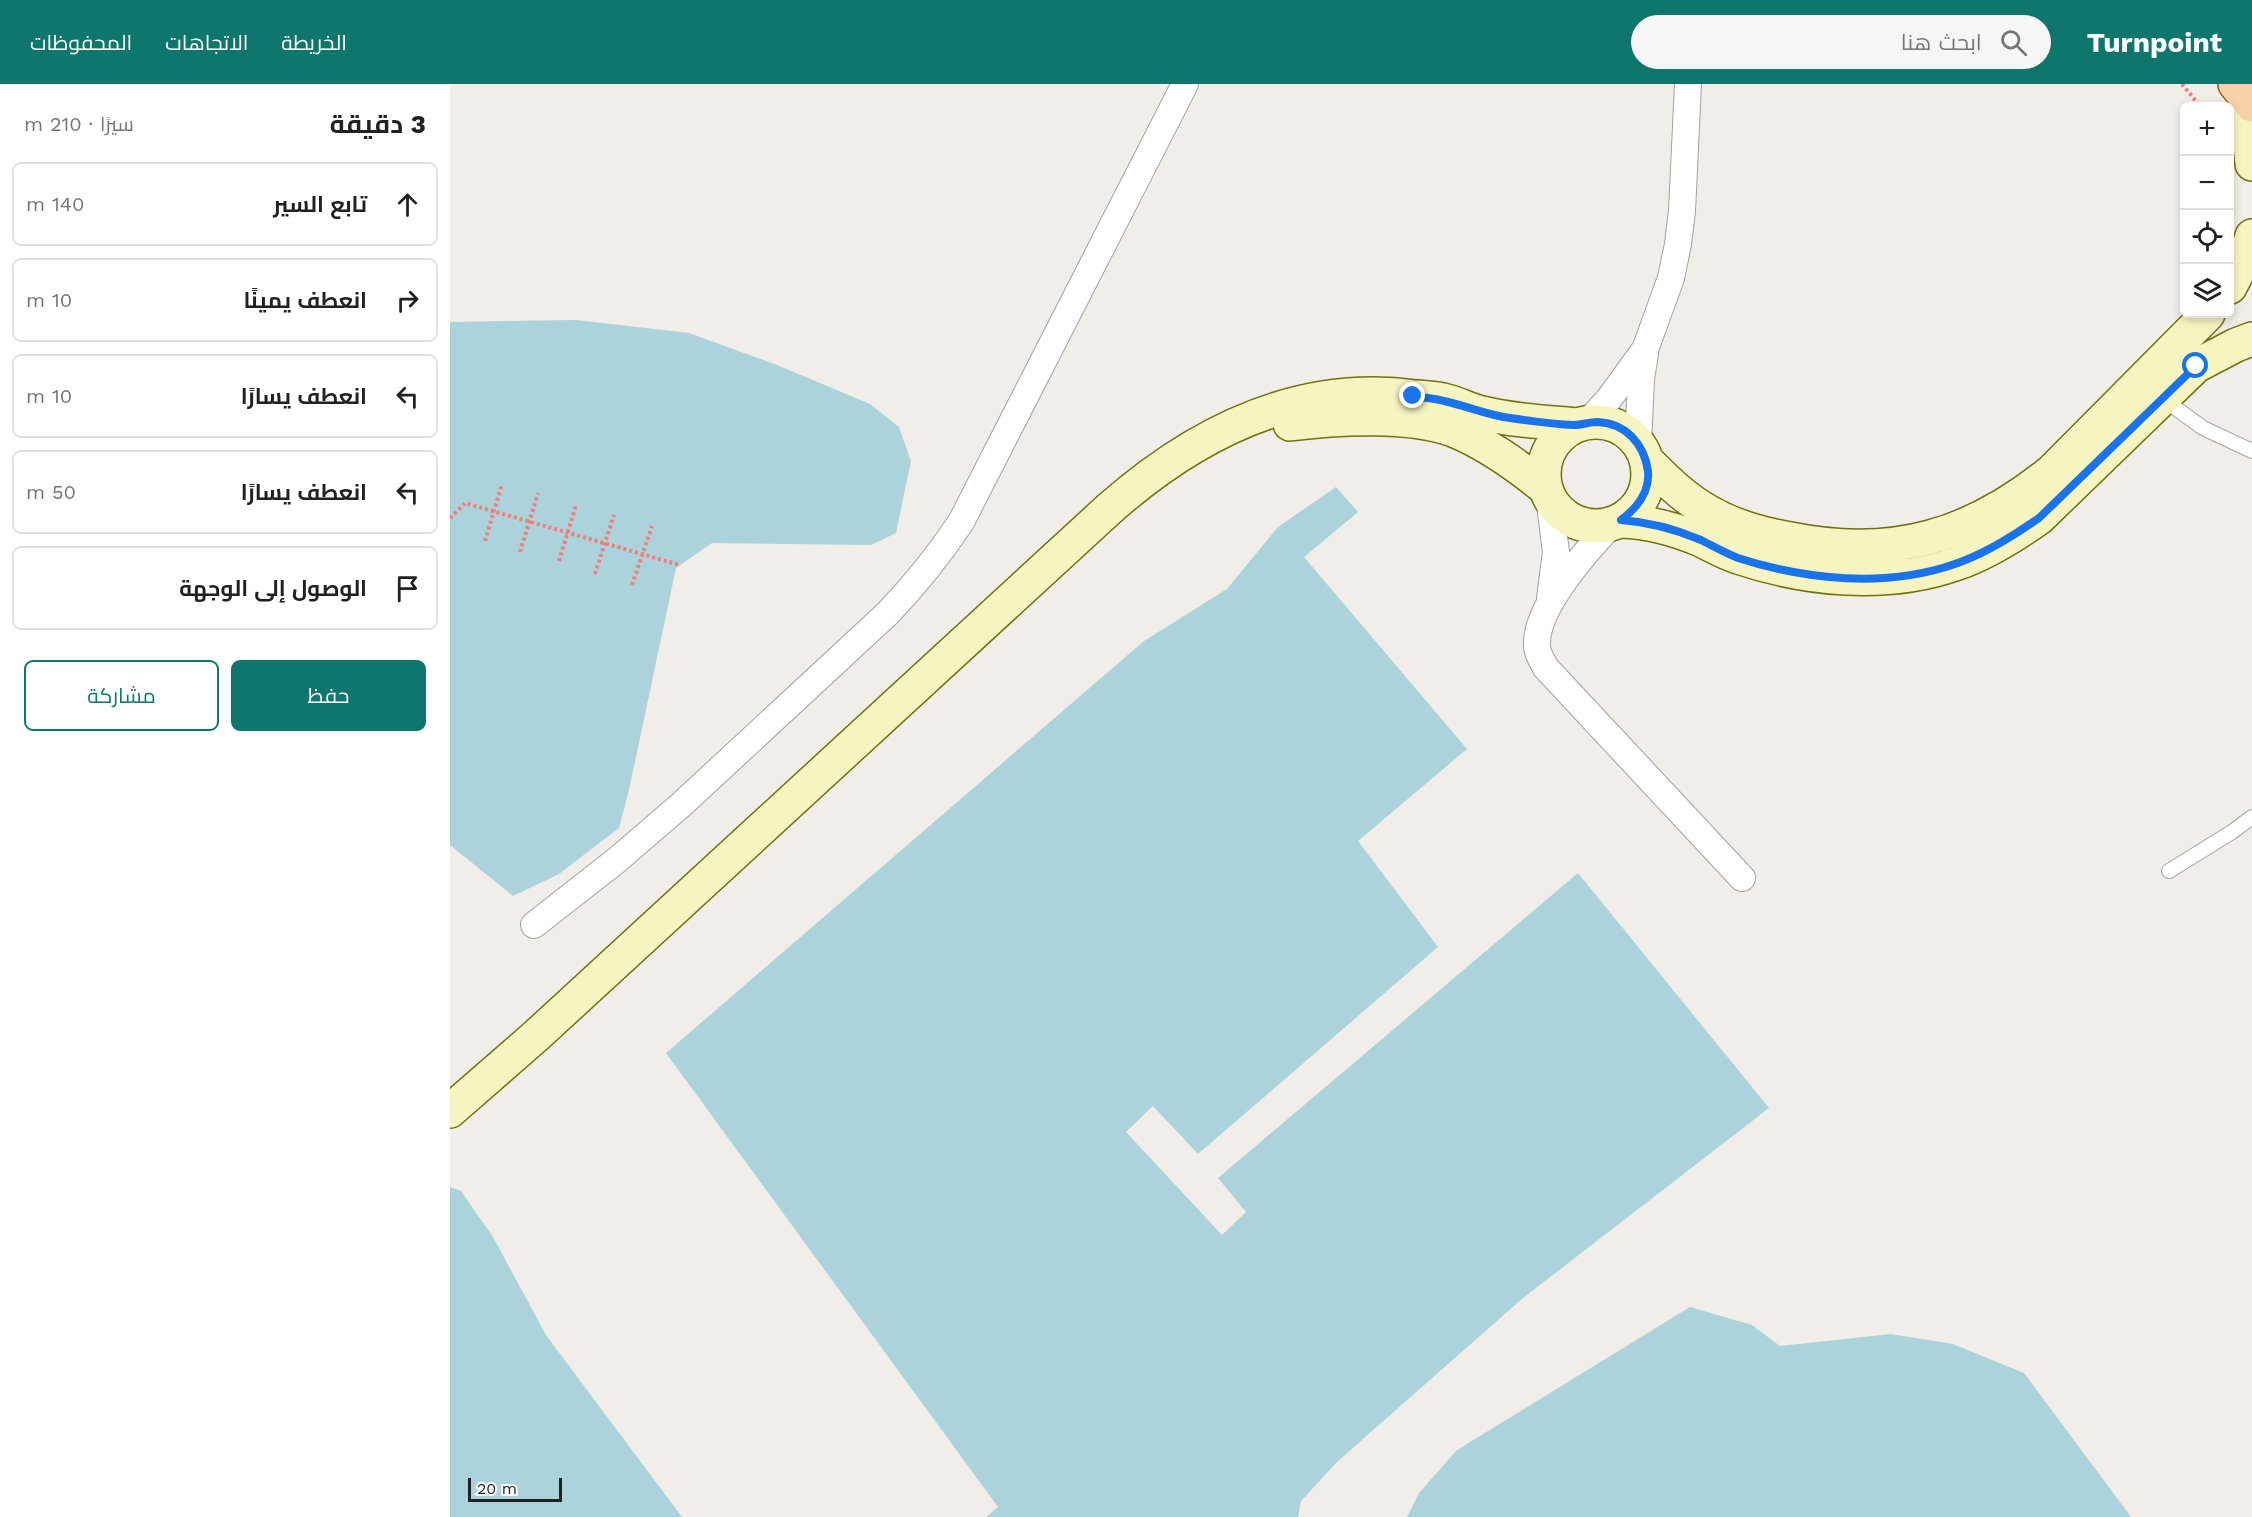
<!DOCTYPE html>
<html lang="ar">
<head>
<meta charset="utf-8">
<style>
  :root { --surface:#fff; --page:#f6f6f6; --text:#202124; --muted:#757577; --line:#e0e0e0; --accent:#0f766e }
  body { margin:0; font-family:"Work Sans",Cairo,sans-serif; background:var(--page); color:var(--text); direction:rtl }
  .controls { position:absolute; right:18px; top:18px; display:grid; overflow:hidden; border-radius:9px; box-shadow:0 3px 9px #0003 }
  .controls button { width:54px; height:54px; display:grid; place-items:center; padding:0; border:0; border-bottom:2px solid var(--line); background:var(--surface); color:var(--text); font:30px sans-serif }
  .scale { position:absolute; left:18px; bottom:15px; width:94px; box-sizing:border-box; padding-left:6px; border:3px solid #212121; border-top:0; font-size:16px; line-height:21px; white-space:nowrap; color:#212121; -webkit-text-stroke:4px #fff; paint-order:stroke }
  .stop { position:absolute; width:18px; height:18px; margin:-14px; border:4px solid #1a73e8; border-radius:50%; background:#fff }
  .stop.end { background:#1a73e8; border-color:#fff; box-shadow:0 2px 6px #0008 }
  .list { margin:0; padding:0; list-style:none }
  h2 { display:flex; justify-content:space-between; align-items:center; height:78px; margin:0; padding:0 24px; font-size:26px }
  h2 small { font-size:20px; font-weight:400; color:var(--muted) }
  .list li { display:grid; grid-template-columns:39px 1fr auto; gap:18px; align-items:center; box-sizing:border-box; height:84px; margin:0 12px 12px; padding:0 12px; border:2px solid var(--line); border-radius:9px }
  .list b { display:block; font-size:22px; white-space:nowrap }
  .list em { font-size:20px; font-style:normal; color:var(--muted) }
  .actions { display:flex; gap:12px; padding:18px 24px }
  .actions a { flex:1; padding:14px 0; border:2px solid var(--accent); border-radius:9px; text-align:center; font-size:21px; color:var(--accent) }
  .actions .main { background:var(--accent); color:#fff }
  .icon { flex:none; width:33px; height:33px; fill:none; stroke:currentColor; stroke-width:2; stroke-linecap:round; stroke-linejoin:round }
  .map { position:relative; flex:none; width:1802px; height:1433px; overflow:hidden; direction:ltr }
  header { display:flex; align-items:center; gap:36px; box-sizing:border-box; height:84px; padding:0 30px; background:var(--accent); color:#fff }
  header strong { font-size:28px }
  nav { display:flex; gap:33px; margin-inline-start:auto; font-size:21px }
  .search { width:420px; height:54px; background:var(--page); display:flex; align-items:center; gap:15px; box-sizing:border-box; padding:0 21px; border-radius:33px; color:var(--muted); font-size:22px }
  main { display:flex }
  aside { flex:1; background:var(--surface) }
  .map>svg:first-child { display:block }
  .water { fill:#acd3db }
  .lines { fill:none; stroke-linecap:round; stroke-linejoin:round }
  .lane-casing { stroke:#a2a2a2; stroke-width:16 }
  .street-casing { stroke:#a2a2a2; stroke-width:28 }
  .secondary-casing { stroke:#6e730d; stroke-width:36 }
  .primary-casing { stroke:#935e0b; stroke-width:36 }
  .path { stroke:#f07e79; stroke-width:4; stroke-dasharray:3 3; stroke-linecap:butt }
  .lane { stroke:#fff; stroke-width:14 }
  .street { stroke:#fff; stroke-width:26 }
  .secondary { stroke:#f6f5c1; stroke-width:33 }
  .primary { stroke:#f6d0a8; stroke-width:33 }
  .route { stroke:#1a73e8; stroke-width:8 }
</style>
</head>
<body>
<header>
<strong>Turnpoint</strong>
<div class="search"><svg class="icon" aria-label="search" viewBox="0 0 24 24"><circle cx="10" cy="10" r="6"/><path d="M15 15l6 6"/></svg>ابحث هنا</div>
<nav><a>الخريطة</a><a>الاتجاهات</a><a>المحفوظات</a></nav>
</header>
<main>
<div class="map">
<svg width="1802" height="1433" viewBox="0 0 1802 1433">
  <rect width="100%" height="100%" fill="#f1ede8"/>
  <path class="water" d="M126 236 239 249 327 281 420 320 449 343 461 377 446 449 421 461 262 459 226 484 179 706 169 744 109 790 63 812 0 761V238Z
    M886 403 908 428 854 473 1017 665 908 757 988 863 748 1070 703 1022 676 1048 772 1151 796 1128 768 1094 1128 789 1319 1024 1073 1214 888 1377 851 1417 848 1433H536L548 1423 216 969 694 557 777 505 828 443Z
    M0 1103 11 1107 43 1153 96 1251 232 1433H0Z
    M1240 1223 1302 1241 1330 1262 1441 1250 1503 1260 1574 1289 1681 1433H957L969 1409 1007 1366Z"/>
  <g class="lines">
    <g class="lane-casing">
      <path id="lane" d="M1713 315 1753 344 1802 367
        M1719 787 1782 748 1802 733"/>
    </g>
    <g class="street-casing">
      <path id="street" d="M1138 338 1159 315 1193 268
        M1188 359 1191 295 1196 263 1221 194 1228 160 1232 127 1238 0
        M1099 413 1106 468 1100 514
        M1162 440C1137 466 1084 525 1087 563 1088 571 1092 577 1096 584L1292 794
        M84 841 167 776 232 720 437 530C465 501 489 471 511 438L735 0"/>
    </g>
    <g class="secondary-casing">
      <path id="secondary" d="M1795 13 1802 80
        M1780 203 1796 172 1802 152
        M1094 390a52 52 0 1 1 104 0a52 52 0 1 1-104 0Z
        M840 340C886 334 960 330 1003 346 1038 360 1068 382 1096 405
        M1196 376C1215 395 1235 415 1259 428 1285 443 1311 450 1340 455 1443 476 1522 452 1602 387L1758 230
        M1171 437C1199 438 1225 445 1251 456 1263 462 1275 469 1288 473 1356 496 1436 504 1505 480 1535 470 1562 453 1589 434L1746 282 1786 261 1802 255
        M0 1027 87 951 659 425C745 349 848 297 966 313 975 314 985 314 993 316 1007 319 1019 326 1032 329 1063 337 1096 338 1128 341"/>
    </g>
    <g class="primary-casing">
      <path id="primary" d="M1785 0 1802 21"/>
    </g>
    <path class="path" d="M1732 0 1750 22
      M0 434 15 419 230 481
      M35 457 52 400
      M70 468 88 409
      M109 477 126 421
      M145 490 164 431
      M182 501 202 442"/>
    <use href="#lane" class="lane"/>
    <use href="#street" class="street"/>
    <use href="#secondary" class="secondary"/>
    <use href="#primary" class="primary"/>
  </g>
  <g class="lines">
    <path class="route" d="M963 312C973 314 984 314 994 317 1017 322 1037 331 1060 334 1081 337 1103 340 1124 341 1132 341 1139 338 1147 338 1175 339 1194 359 1198 387 1200 408 1187 424 1171 436 1199 438 1225 445 1251 456 1263 462 1275 469 1288 474 1356 496 1436 504 1505 480 1535 470 1562 453 1589 434L1746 282"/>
  </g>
</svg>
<div class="controls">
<button>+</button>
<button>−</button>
<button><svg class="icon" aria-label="locate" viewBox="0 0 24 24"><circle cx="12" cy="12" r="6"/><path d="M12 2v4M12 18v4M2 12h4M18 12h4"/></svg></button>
<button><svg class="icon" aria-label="layers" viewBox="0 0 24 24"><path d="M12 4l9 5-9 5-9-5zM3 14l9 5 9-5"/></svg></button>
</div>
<div class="scale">20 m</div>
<div class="stop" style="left:1746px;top:282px"></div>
<div class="stop end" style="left:963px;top:312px"></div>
</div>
<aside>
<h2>3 دقيقة<small>سيرًا · 210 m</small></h2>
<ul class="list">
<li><svg class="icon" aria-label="ahead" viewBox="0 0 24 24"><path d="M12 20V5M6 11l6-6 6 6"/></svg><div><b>تابع السير</b></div><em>140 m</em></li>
<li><svg class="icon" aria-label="right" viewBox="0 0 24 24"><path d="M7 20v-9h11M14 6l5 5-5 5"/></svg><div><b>انعطف يمينًا</b></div><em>10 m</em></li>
<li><svg class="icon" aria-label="left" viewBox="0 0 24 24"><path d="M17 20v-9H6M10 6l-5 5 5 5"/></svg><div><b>انعطف يسارًا</b></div><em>10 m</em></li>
<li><svg class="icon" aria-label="left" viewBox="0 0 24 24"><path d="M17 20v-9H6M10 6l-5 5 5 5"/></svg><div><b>انعطف يسارًا</b></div><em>50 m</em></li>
<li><svg class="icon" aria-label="arrive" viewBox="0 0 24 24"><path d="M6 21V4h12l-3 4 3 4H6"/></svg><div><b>الوصول إلى الوجهة</b></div></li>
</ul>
<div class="actions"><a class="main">حفظ</a><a>مشاركة</a></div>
</aside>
</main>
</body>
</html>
